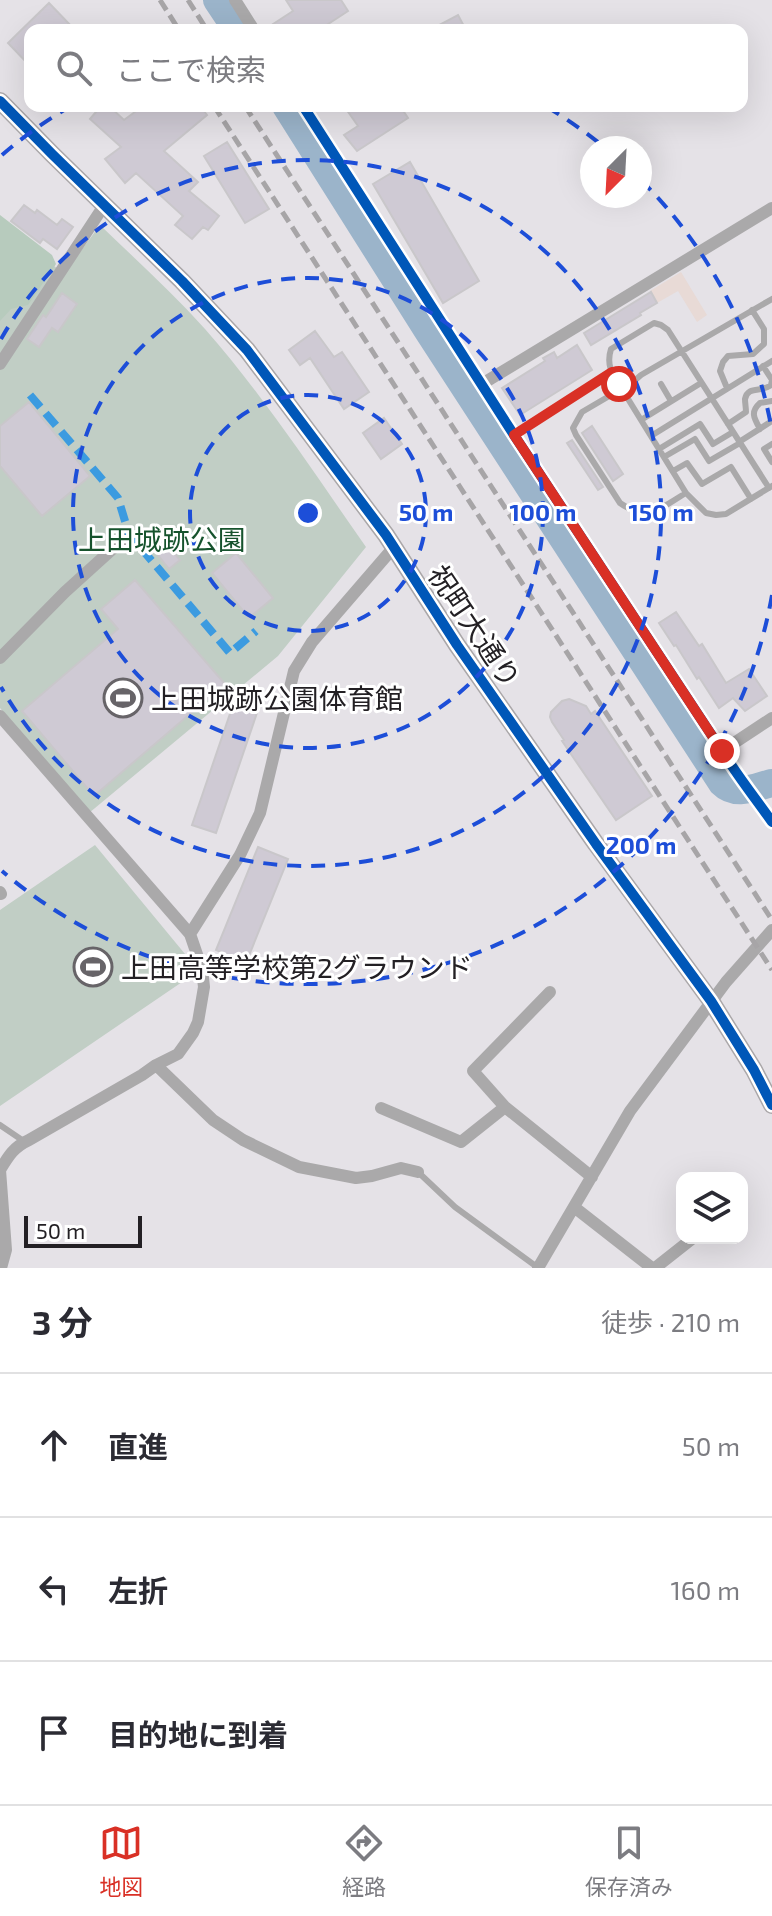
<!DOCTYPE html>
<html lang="ja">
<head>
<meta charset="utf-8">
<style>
  :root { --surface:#fff; --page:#f7f7f7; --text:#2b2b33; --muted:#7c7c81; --line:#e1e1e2; --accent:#d93025 }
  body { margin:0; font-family:"Exo 2","Noto Sans JP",sans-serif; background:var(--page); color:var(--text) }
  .controls { position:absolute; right:24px; bottom:24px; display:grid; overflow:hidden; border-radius:16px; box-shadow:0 8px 32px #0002 }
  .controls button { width:72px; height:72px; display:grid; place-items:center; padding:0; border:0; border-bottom:2px solid var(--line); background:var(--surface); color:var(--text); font:40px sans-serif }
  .compass { position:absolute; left:580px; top:136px; width:72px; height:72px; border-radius:50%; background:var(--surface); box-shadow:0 8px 32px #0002; rotate:204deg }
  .scale { position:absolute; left:24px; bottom:20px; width:118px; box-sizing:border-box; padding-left:8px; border:4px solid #232024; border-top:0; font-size:22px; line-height:28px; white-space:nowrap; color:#232024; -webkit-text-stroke:6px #fff; paint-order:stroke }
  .stop { position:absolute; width:24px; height:24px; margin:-18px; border:6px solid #d93025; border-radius:50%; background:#fff }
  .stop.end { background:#d93025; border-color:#fff; box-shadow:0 2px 8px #0008 }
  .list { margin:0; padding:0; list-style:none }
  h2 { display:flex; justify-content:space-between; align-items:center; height:104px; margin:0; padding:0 32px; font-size:34px }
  h2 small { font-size:26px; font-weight:400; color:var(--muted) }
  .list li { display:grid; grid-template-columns:52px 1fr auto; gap:24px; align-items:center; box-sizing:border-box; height:144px; padding:0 32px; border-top:2px solid var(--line) }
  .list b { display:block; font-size:30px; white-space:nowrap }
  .list em { font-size:26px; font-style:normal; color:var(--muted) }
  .icon { flex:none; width:44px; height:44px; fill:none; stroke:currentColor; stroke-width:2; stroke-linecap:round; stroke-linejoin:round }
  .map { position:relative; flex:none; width:772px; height:1268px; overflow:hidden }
  .search { position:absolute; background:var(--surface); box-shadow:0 8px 32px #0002; left:24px; right:24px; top:24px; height:88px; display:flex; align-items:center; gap:20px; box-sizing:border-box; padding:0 28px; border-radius:16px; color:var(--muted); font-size:30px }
  .sheet { height:536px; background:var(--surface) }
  nav { display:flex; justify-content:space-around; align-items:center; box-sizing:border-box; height:112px; border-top:2px solid var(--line); background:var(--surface); font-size:22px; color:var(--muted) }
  nav a { display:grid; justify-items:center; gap:4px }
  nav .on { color:var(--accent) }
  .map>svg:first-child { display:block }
  .industrial { fill:#e8dad6 }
  .green { fill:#c1cec5 }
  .forest { fill:#b7cbbd }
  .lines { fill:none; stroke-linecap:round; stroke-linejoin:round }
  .river { stroke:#9bb4ca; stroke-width:28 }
  .building { fill:#cfcad4; stroke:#c9c7ca; stroke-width:2 }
  .lane { stroke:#aaa9aa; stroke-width:6 }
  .street { stroke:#aaa9aa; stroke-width:12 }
  .secondary { stroke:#aaa7a9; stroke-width:18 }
  .rail { stroke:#a7a5a7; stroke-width:5; stroke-dasharray:12 6; stroke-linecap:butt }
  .quiet { stroke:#3c9be0; stroke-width:8; stroke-dasharray:16 8; stroke-linecap:butt }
  .cycleway-casing { stroke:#fff; stroke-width:15 }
  .cycleway { stroke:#0057b8; stroke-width:10 }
  .route { stroke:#d93025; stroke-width:10 }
  .ring { fill:none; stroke:#1d4ed8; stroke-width:4; stroke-dasharray:14 10 }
  .labels { text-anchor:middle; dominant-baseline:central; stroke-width:6; stroke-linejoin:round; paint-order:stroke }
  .park-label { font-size:28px; fill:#16532d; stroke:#fff }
  .street-label { font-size:28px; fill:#232024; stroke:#fff }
  .poi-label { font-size:28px; fill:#232024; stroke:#fff; text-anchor:start }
  .centre { fill:#1d4ed8; stroke:#fff; stroke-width:4 }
  .ring-label { font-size:24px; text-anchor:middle; font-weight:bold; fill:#1d4ed8; stroke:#fff; stroke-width:6; stroke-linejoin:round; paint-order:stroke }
</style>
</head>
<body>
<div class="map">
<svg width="772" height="1268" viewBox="0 0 772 1268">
  <rect width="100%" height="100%" fill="#e5e2e7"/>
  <path class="industrial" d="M681 272 707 315 697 322 678 291 657 303 650 291Z"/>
  <path class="green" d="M0 222 64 274 100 225C135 259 172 292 205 329 264 396 314 473 366 547L278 656 89 813 0 708Z
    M95 845 185 954V980L0 1106V910Z"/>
  <path class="forest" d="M0 215 52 255 56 264 28 305 11 309 0 321Z"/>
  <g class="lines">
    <path class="river" d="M217 0 237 30
      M286 106 428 331 722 783C736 797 755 787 772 783"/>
  </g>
  <path class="building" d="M286 0H341L348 11 319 30H264L293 11Z
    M49 3 75 30H30V66L8 43Z
    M458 15 466 30H430Z
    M101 106H109L124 120 143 106H200L207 115 164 151 198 182 189 191 219 216 208 230 203 227 192 239 175 225 183 216 136 173 125 183 105 159 121 147 90 119Z
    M344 106H400L408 118 357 151 344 135 358 126Z
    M227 142 269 209 245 223 204 156Z
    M410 162 479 281 443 303 373 184Z
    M24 205 35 213 37 210 57 225 62 219 73 227 57 249 43 239 40 243 11 221Z
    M651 292 657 303 640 313 641 315 591 345 584 333Z
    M62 293 77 304 58 332 52 328 39 347 27 339 43 315 46 317Z
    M315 331 334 357 342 352 369 392 344 409 310 358 300 365 289 350Z
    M577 345 592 370 520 415 502 388 545 361 543 358 554 352 557 358Z
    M29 402 90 476 42 516 0 466V426Z
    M384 418 402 444 381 459 363 433Z
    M592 426 623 474 613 481 582 433Z
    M572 440 603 487 598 490 567 443Z
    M157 532 180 560 169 569 147 541Z
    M236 553 273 598 249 618 212 573Z
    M135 580 225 684 94 796 22 711 118 629 101 609Z
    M676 612 699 646 702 644 726 683 749 669 767 696 745 711 733 698 719 708 699 677 697 679 676 645 674 646 659 623Z
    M569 699 586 706 591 714 595 711 652 796 616 820 562 741 564 740 552 722 550 717 551 712 562 701Z
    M234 702 258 710 216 833 192 825Z
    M258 847 288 859 246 963 216 950Z"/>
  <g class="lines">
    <path class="lane" d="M772 299 641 375 633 382 625 394 686 493 706 513 716 515 726 514 772 486
      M661 384 671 401
      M727 388 720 371 723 362 728 356 753 354 764 344V329L752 310
      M625 394C615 378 605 368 611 349L654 323 661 325 668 330 769 488
      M625 394 611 395 582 412 573 428 576 435 620 503C648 523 660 508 686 493
      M641 420 701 383
      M728 424 746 412C746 408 745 403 745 399 748 385 762 393 771 385L772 380 763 366
      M760 429C754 418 750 412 760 403L772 401
      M514 435 612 372
      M651 436 772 361
      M739 442 772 421
      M772 444 764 449 772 462
      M659 449 700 424 713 444 733 432
      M664 457 695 439 709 461 740 443
      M673 471 687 463 702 484 731 467 751 499
      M0 1125 25 1142
      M418 1172 455 1207 537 1267"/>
    <path class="street" d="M235 0 254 30
      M303 106 514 435 730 763C743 783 758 802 772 822
      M0 364 105 204
      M482 384 772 208
      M0 658 65 592 129 534
      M0 716 190 934 202 969 204 987 198 1022 193 1033 178 1054 156 1065 142 1075 29 1140C14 1147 9 1155 0 1170L6 1250 1 1268
      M722 751 772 718
      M0 892 1 894
      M190 934 240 855 260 813 294 671 312 642 394 547
      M550 992 473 1071 505 1107 592 1177
      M156 1065 213 1120 243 1140 299 1167 356 1178 372 1176 401 1168 418 1172
      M381 1108 461 1142 505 1107
      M574 1207 652 1268
      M538 1268 630 1111 726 982 772 930
      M655 1268 693 1238"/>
    <path class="secondary" d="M0 101 52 154 182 281 247 350 386 535 457 645 596 844 711 1001 754 1070 772 1105"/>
    <path class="rail" d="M160 0 179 30
      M188 0 207 30
      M214 106 772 970
      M245 106 772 920"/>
    <path class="quiet" d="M30 395 118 498 129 534 230 653 256 631"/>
    <g class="cycleway-casing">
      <path id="cycleway" d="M0 101 52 154 182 281 247 350 386 535 457 645 596 844 711 1001 754 1070 772 1105
        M303 106 514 435 730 763C743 783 758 802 772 822"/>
    </g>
    <use href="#cycleway" class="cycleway"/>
  </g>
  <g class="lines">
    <path class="route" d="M619 384 612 372 514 435 722 751"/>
  </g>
  <g class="ring">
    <circle cx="308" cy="513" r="118"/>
    <circle cx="308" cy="513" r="235"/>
    <path d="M1 339A353 353 0 1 1 1 687"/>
    <path d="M772 595A471 471 0 0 1 2 871M2 155A471 471 0 0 1 69 107M547 107A471 471 0 0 1 604 147M641 180A471 471 0 0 1 772 431"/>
  </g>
  <defs>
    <g id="stadium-ring" transform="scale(2)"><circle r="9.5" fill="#fff" stroke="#676468" stroke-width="1.5"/><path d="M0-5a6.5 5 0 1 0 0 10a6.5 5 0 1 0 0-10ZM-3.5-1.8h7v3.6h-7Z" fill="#676468"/></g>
  </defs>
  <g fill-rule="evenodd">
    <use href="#stadium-ring" x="123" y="698"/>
    <use href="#stadium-ring" x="93" y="967"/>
  </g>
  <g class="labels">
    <g class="park-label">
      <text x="162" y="539">上田城跡公園</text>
    </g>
    <g class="street-label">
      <text transform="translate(475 626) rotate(56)">祝町大通り</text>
    </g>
    <g class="poi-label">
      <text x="151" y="698">上田城跡公園体育館</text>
      <text x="121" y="967">上田高等学校第2グラウンド</text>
    </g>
  </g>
  <circle cx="308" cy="513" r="12" class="centre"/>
  <g class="ring-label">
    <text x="426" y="521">50 m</text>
    <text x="543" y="521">100 m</text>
    <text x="661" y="521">150 m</text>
    <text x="641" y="854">200 m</text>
  </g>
</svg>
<div class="controls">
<button><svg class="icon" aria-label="layers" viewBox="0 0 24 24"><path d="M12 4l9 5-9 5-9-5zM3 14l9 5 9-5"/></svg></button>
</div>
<svg class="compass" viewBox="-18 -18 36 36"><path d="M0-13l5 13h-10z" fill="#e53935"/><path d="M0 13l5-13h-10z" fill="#7c7c81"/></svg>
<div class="scale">50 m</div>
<div class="stop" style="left:619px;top:384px"></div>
<div class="stop end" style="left:722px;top:751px"></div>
<div class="search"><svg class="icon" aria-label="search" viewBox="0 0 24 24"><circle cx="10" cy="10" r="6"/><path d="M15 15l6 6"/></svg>ここで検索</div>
</div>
<section class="sheet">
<h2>3 分<small>徒歩 · 210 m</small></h2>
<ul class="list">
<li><svg class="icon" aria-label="ahead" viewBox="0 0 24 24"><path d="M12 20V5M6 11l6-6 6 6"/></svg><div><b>直進</b></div><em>50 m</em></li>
<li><svg class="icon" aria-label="left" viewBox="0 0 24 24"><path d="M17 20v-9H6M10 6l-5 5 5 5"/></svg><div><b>左折</b></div><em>160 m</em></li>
<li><svg class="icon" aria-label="arrive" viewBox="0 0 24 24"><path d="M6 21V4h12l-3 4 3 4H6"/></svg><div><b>目的地に到着</b></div></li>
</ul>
</section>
<nav>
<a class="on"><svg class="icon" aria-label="map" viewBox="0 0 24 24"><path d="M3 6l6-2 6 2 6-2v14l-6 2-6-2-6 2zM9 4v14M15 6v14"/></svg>地図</a>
<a><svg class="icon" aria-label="directions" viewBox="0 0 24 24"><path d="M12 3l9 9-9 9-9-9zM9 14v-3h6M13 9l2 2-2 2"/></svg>経路</a>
<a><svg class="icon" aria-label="saved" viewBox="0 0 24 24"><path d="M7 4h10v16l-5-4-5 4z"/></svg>保存済み</a>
</nav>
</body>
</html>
